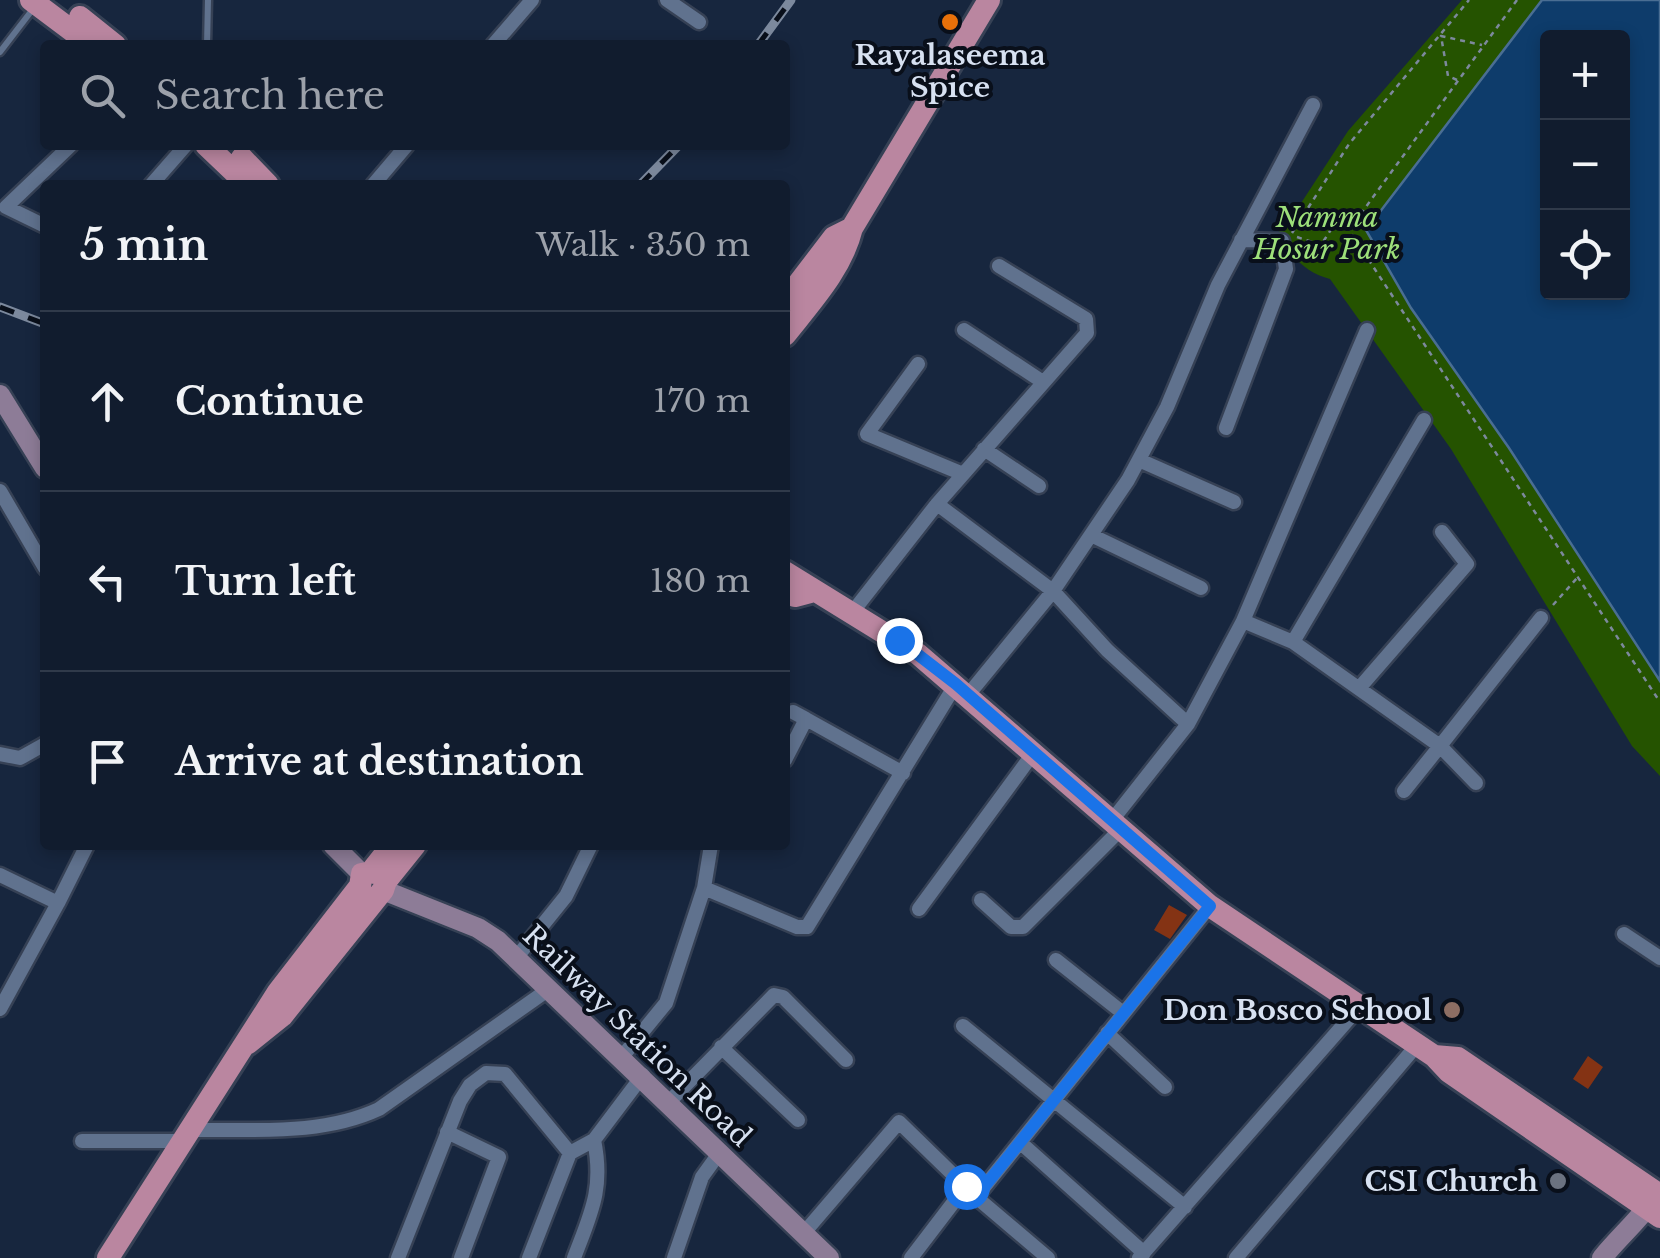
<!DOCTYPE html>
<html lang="en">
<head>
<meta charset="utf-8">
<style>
  :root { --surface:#111c2e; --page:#1a2536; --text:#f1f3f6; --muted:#9ca1aa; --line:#303a4a }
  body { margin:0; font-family:"Libre Baskerville",serif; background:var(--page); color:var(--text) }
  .controls { position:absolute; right:30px; top:30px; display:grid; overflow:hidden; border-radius:10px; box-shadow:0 5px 15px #0003 }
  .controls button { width:90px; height:90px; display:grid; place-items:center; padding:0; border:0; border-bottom:2px solid var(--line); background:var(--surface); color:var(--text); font:50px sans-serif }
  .stop { position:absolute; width:30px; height:30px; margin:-22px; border:8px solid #1a73e8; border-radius:50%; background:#fff }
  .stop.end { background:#1a73e8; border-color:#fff; box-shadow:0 2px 10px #0008 }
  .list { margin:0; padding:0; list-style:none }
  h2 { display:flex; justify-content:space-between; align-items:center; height:130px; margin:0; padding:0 40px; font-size:42px }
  h2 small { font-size:32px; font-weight:400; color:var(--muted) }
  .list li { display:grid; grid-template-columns:65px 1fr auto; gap:30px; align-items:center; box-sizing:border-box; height:180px; padding:0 40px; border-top:2px solid var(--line) }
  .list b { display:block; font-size:38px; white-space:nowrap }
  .list em { font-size:32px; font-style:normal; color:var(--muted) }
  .icon { flex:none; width:55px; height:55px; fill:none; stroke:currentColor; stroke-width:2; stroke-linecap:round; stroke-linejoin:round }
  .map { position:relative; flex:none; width:1660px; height:1258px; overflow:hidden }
  .search { position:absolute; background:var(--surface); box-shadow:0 5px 15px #0003; left:40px; top:40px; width:750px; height:110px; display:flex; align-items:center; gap:25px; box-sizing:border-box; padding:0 35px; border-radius:10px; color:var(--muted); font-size:38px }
  .panel { position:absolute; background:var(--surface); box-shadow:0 5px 15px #0003; left:40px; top:180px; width:750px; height:670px; border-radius:10px }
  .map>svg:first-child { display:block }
  .green { fill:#255300 }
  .water { fill:#0e3c6b; stroke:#4a6e93; stroke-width:2.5; fill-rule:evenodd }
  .building { fill:#843314 }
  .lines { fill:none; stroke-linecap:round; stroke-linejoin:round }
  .lane-casing { stroke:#364155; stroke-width:11 }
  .street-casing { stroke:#364155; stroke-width:19 }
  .secondary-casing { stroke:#364155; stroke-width:25 }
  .primary-casing { stroke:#364155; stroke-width:28 }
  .path { stroke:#7d899d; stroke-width:2.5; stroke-dasharray:5 5; stroke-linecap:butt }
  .lane { stroke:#60728e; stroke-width:6 }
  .street { stroke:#60728e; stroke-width:14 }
  .secondary { stroke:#8d7c97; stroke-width:20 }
  .primary { stroke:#ba86a0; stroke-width:22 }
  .rail-casing { stroke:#7c899d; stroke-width:9 }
  .rail { stroke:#090f1a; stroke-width:5; stroke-dasharray:15; stroke-linecap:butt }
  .route { stroke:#1a73e8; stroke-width:12 }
  .food-dot { fill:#e8710a; stroke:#090f1a; stroke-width:4 }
  .education-dot { fill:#8d6e63; stroke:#090f1a; stroke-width:4 }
  .worship-dot { fill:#6b7280; stroke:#090f1a; stroke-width:4 }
  .labels { text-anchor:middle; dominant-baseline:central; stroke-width:8; stroke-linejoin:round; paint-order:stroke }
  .poi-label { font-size:28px; font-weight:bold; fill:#d7e1f1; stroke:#090f1a; text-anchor:end }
  .park-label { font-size:28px; font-style:italic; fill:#9ddf7a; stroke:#090f1a }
  .street-label { font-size:28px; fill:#d7e1f1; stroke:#090f1a }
</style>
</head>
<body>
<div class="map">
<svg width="1660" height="1258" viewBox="0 0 1660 1258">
  <rect width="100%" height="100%" fill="#17263e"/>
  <path class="green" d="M1462 0H1542L1366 230 1411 308 1509 448 1660 681V776L1632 746 1451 449 1330 279C1305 273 1285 252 1278 228L1292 217 1348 131Z"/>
  <path class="water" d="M1542 0H1660V681L1509 448 1411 308 1366 230ZM1548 38H1622V292H1548Z"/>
  <path class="building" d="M1169 905 1187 915 1170 939 1154 930Z
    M1588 1056 1603 1067 1588 1089 1573 1079Z"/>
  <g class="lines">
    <g class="lane-casing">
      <path id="lane" d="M207 45 208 0
        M0 52 33 9"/>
    </g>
    <g class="street-casing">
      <path id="street" d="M667 0 699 22
        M493 45 532 0
        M151 185 186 145
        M373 185 407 145
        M45 226 6 207 71 145
        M964 330 1043 382
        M918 364 867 434 963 474
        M1226 428 1286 269 1282 241 1241 240
        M984 449 1039 486
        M1139 460 1234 502
        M0 491 45 568
        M937 504 1053 591 1107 650 1188 724
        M1093 536 1201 588
        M851 614 937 504 1087 333 1086 319 999 266
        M1243 621 1367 330
        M1293 642 1424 420
        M1361 686 1467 564 1442 532
        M968 695 1053 591 1128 480 1167 407 1218 285 1313 105
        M793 712 806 719
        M0 754 20 758 45 744
        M785 760 806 719 903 773
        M1476 783 1440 746 1541 618
        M1113 819 1188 724 1243 621 1293 642 1440 746 1404 791
        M0 875 58 903 87 845
        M704 888 797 927H807L956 684
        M981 900 1011 927H1023L1122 828
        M919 909 1032 755
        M1624 934 1660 958
        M516 958 566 896 591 845
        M1056 960 1123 1013
        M0 1009 58 903
        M963 1026 1185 1207
        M1107 1033 1165 1087
        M721 1047 798 1120
        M621 1058 666 1003 704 888 711 845
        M668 1103 774 995 783 997 846 1060
        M192 1130C254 1129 321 1136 379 1109L549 989
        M447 1132 499 1157 461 1258
        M82 1141H184
        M1022 1144 1144 1253
        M803 1234 899 1122 976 1197
        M398 1258 460 1101 470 1085 486 1073 505 1074 570 1153
        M529 1258 570 1153 594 1140 643 1075
        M574 1258C591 1213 604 1189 594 1140
        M674 1258 702 1177 720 1152
        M911 1258 966 1186
        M1048 1258 976 1197 1210 906
        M1139 1258 1360 1006
        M1236 1258 1417 1045"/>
    </g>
    <g class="secondary-casing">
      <path id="secondary" d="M0 395 45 468
        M333 845 362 874
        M383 890 478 928 498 941 829 1258
        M1602 1258C1620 1236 1640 1219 1656 1196"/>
    </g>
    <g class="primary-casing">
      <path id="primary" d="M31 0 91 45
        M80 17 115 45
        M206 145 248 185
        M242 158 268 185
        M785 301 834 237 852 228
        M785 335C811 302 842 269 852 228L989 0
        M785 572 918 654 1210 906 1434 1056 1449 1072 1660 1217
        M785 592 795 596 810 592
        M373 869 392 845
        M386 881 415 845
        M1434 1056 1458 1058 1660 1195
        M108 1258 278 992 360 886 362 874 382 871 386 881 383 890 282 1016 247 1044"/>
    </g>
    <path class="path" d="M1517 0 1349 230 1660 702
      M1457 80 1448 76 1441 36 1482 45
      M1292 233 1349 144 1469 0
      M1297 237 1321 245 1332 228 1352 223
      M1553 605 1577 578"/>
    <use href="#lane" class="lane"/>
    <use href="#street" class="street"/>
    <use href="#secondary" class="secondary"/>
    <use href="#primary" class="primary"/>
    <g class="rail-casing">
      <path id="rail" d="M758 45 791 0
        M640 185 679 145
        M0 307 45 324"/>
    </g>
    <use href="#rail" class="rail"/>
  </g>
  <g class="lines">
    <path class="route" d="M899 640 956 684 1210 906 976 1197 966 1186"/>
  </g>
  <circle class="food-dot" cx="950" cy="22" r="10"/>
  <circle class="education-dot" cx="1452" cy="1010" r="10"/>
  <circle class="worship-dot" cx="1558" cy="1181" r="10"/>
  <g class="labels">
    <g class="poi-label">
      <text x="950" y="55" text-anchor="middle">Rayalaseema<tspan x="950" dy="32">Spice</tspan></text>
      <text x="1432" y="1010">Don Bosco School</text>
      <text x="1538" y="1181">CSI Church</text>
    </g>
    <g class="park-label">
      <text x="1327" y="217">Namma<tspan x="1327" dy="32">Hosur Park</tspan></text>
    </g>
    <g class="street-label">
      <text transform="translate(637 1036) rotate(44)">Railway Station Road</text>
    </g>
  </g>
</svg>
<div class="controls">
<button>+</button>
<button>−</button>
<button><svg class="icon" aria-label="locate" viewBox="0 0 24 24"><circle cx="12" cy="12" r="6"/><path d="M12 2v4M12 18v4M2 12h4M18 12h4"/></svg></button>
</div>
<div class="stop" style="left:966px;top:1186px"></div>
<div class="stop end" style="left:899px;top:640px"></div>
<div class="search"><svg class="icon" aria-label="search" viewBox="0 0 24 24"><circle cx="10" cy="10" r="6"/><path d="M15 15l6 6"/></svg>Search here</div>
<section class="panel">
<h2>5 min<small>Walk · 350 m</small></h2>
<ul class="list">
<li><svg class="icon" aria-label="ahead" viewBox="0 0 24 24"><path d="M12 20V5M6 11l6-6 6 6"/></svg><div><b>Continue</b></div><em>170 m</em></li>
<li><svg class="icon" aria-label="left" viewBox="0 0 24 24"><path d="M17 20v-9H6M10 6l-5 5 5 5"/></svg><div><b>Turn left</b></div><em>180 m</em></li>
<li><svg class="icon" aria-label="arrive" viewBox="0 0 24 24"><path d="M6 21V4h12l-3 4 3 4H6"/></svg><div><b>Arrive at destination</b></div></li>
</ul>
</section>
</div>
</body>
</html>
